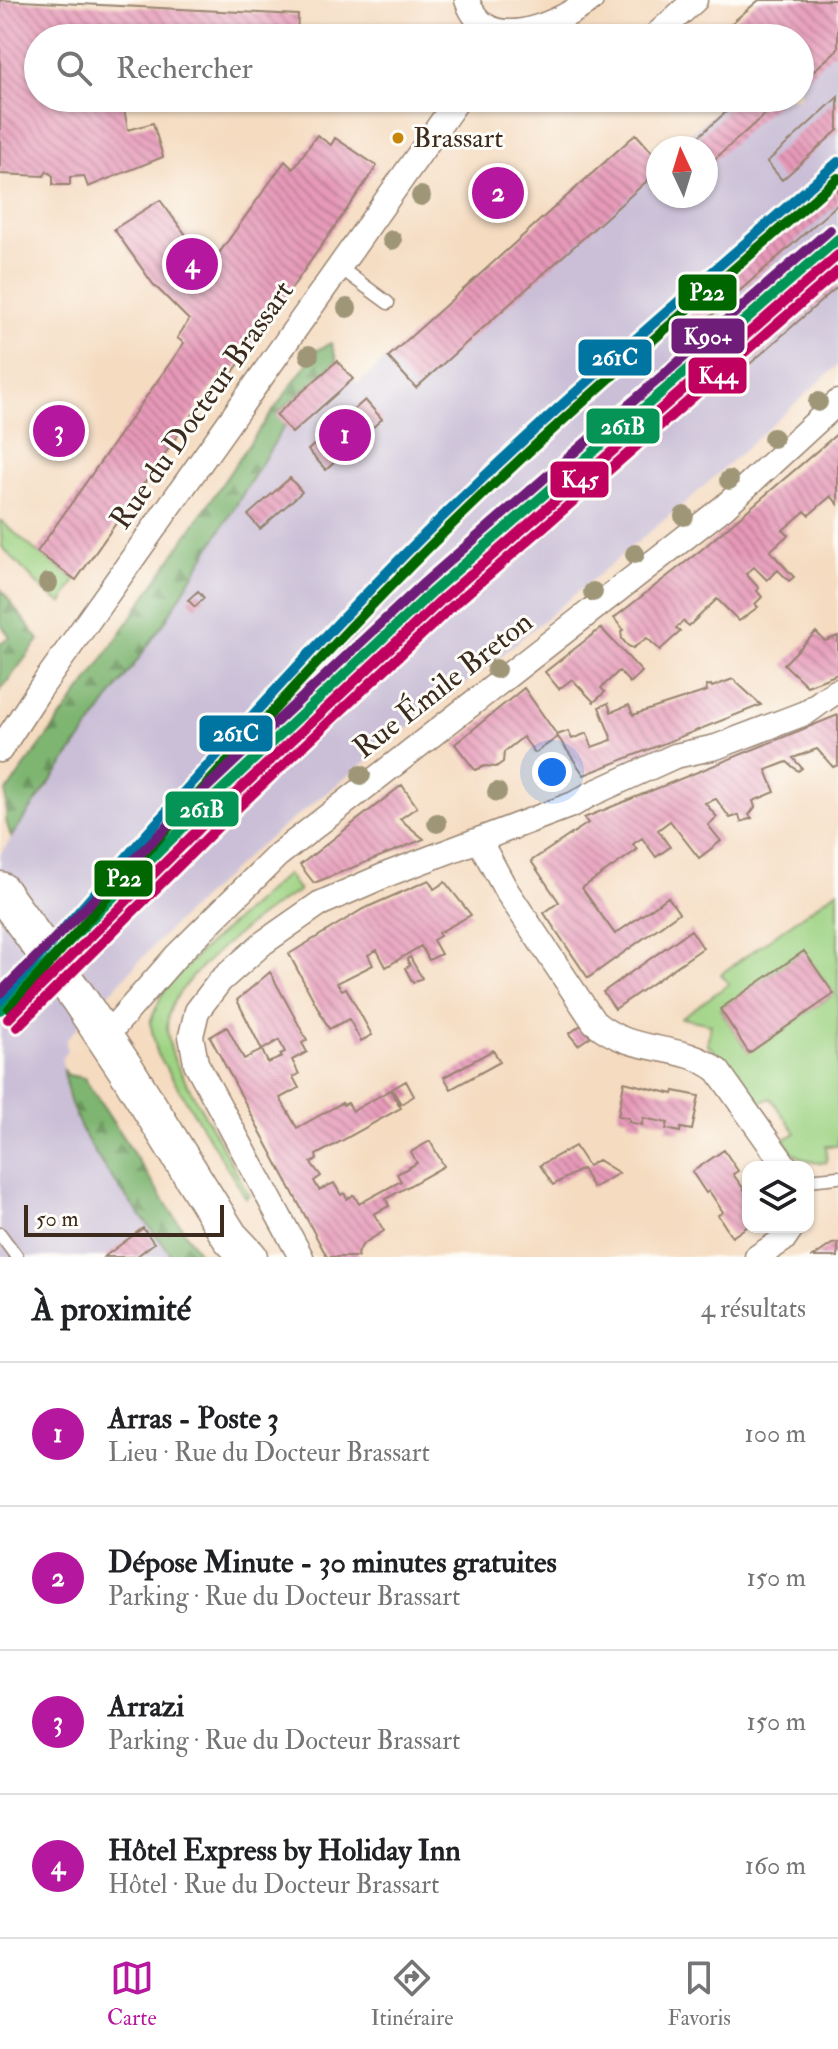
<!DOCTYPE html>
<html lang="fr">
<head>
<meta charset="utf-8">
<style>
  :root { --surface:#fff; --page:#f6f6f6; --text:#202124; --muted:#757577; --line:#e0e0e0; --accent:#b5179e }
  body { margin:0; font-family:"IM FELL Double Pica",serif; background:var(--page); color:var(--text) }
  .controls { position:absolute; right:24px; bottom:24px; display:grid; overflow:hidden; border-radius:16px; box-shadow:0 2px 6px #0004 }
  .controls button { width:72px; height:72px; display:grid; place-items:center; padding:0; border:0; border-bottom:2px solid var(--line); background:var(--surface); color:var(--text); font:40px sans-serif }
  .compass { position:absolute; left:646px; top:136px; width:72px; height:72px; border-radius:50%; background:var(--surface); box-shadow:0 2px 6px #0004; rotate:356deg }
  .scale { position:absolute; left:24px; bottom:20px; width:200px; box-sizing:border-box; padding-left:8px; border:4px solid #3b2a1e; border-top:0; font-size:22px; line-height:28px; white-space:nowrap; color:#3b2a1e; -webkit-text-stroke:6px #fdfcf7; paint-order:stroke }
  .you { position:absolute; left:552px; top:772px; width:28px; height:28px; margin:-20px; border:6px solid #fff; border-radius:50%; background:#1a73e8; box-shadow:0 0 0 12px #1a73e833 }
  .badge { display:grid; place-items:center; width:52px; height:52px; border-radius:50%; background:var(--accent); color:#fff; font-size:26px; font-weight:700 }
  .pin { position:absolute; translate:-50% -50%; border:4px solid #fff; box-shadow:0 2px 8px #0006 }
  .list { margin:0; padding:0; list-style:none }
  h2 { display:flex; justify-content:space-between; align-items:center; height:104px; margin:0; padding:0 32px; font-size:34px }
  h2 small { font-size:26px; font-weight:400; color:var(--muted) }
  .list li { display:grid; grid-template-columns:52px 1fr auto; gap:24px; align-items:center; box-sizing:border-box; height:144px; padding:0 32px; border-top:2px solid var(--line) }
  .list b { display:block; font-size:30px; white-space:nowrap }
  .list p { margin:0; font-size:26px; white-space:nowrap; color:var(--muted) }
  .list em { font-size:26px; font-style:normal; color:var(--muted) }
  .icon { flex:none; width:44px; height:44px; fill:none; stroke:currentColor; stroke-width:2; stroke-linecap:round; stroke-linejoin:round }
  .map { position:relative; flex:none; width:838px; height:1257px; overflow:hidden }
  .search { position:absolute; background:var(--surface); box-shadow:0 2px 6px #0004; left:24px; right:24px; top:24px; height:88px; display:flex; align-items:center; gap:20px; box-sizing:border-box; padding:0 28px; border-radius:44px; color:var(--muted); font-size:30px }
  .sheet { height:680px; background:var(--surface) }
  nav { display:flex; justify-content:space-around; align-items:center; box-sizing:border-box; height:112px; border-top:2px solid var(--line); background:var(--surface); font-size:22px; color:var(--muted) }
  nav a { display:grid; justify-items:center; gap:4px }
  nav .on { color:var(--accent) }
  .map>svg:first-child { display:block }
  .industrial { fill:#cabfd7 }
  .green { fill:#9ed383; stroke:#6c7e50; stroke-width:2; fill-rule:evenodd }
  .forest { fill:url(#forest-firs); stroke:#5c7048; stroke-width:2 }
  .building { fill:url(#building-back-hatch) }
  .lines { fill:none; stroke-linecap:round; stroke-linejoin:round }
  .lane-casing { stroke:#988370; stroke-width:15 }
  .street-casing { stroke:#988370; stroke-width:27 }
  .secondary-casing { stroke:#988370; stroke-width:39 }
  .lane { stroke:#fff; stroke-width:12 }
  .street { stroke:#fff; stroke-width:24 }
  .secondary { stroke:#fff; stroke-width:36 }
  .rail-1-casing { stroke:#fdfcf7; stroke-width:16 }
  .rail-2-casing { stroke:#fdfcf7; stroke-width:16 }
  .rail-3-casing { stroke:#fdfcf7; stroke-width:16 }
  .rail-4-casing { stroke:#fdfcf7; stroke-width:16 }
  .rail-5-casing { stroke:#fdfcf7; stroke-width:16 }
  .rail-6-casing { stroke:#fdfcf7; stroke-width:16 }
  .rail-1 { stroke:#069456; stroke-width:10 }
  .rail-2 { stroke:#0075a1; stroke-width:10 }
  .rail-3 { stroke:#060; stroke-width:10 }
  .rail-4 { stroke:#bf005f; stroke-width:10 }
  .rail-5 { stroke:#6e1e78; stroke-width:10 }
  .rail-6 { stroke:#bf005f; stroke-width:10 }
  .tree { fill:#9f9678 }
  .bus-dot { fill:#c88708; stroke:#fdfcf7; stroke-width:3 }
  .labels { text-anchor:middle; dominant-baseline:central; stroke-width:6; stroke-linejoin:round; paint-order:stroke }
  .bus-label { font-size:28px; fill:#3b2a1e; stroke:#fdfcf7; text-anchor:start }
  .street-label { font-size:30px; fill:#3b2a1e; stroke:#fdfcf7 }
  .line-badge { stroke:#fdfcf7; stroke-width:3 }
  .badge-label { font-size:22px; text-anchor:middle; font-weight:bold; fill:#fff }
</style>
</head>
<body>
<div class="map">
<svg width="838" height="1257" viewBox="0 0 838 1257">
  <defs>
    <pattern id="forest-firs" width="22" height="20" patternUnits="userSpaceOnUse" patternTransform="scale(2)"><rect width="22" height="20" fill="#7eb571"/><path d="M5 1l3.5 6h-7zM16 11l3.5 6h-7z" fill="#68935c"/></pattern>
    <pattern id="building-back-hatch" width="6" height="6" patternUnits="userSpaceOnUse" patternTransform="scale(2)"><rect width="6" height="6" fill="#e699b8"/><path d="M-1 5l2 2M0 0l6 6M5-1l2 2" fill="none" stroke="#bc7d95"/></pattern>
  </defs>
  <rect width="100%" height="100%" fill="#fdfcf7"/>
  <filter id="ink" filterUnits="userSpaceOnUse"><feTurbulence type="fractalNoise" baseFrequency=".0125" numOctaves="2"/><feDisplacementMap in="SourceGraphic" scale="16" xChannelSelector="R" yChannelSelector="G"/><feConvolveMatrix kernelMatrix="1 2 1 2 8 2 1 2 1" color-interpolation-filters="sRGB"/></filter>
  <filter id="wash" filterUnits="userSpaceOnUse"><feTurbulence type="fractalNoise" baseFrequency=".006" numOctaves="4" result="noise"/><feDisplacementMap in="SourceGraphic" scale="32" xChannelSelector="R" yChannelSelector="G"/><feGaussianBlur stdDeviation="1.8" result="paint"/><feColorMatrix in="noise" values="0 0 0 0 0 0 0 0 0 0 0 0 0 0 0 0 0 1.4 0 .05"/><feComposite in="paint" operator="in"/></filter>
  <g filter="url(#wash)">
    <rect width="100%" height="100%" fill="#f5dcc1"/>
    <path class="industrial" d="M838 0V365L693 496 503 654 255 849 171 927 66 1040 67 1051 62 1059 66 1093 72 1111 89 1145 173 1257H0V854L164 623 285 425 276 415 337 361 358 384 636 134 658 159V196H706V148H673L721 107 714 98H800V38H714L727 25 732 32Z"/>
    <path class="green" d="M0 520 37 552 76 580 62 603 45 592 2 547Z
      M287 874 299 891C264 909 180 976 169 1013 164 1029 170 1047 175 1062L249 1195 246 1198 157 1053 150 1022 163 992 199 953Z
      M838 890V1146H826L827 1162C812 1165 788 1156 785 1139L796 1133 771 1098 757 1104 743 1078 707 1044 711 1024 681 1018 729 984 721 974ZM804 952 834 994 749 1052 720 1009Z"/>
    <path class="forest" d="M331 343 337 361 277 414 285 425 164 623 11 837 6 821V792L88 681 249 444 317 350Z
      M0 588 39 640 0 691V644L10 637 0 623Z
      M64 1070 68 1075 84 1078 201 1257H173C134 1204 68 1137 64 1070Z"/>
    <g id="blocks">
      <path class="building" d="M0 0 298 15 297 38H38V98H122L128 130 153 123 163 157 88 187 84 176 70 177V185H53V176L47 171 44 176 0 174Z
        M759 0H838V49L800 83V38H714Z
        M838 97V130L782 180 767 162Z
        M714 98H783L706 167V148H686L726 112Z
        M636 134 658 159V171L416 388 388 357Z
        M317 135 331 145 335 138 377 166 231 375 224 370 76 580 37 552 184 343 177 338 189 320 153 284 114 229 160 200 195 247 212 263 285 161 293 169Z
        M838 171V204L684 340 668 322Z
        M838 253V286L725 386 709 365Z
        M337 361 353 379 292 433 276 415Z
        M365 400 382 419 326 470 308 450Z
        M838 433V504L831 496 809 515 805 511 783 530 788 535 770 551 794 577 789 581 778 570 767 580 754 567 746 574 759 588 757 591 762 597 755 604 758 607 739 621 717 599 689 626 683 621 676 628 680 632 660 650 647 638 633 648 628 646 622 639 621 631 623 630 614 618 701 550Z
        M290 478 302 492 260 529 248 515Z
        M198 591 204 598 195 607 188 600Z
        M601 628 642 672 630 683 619 671 601 688 605 692 594 702 572 679 559 689 545 672Z
        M816 632 825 641 838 636V674L807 686 784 664Z
        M733 679 761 705 584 775 558 737 535 753 523 737 504 752 503 762 496 767 485 766 475 770 455 744 524 688 557 735 568 731 572 739 587 733 592 747 612 740 599 707 608 703 611 712 629 705 633 715 707 691 706 686 711 685 712 687Z
        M838 715V765L833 767 817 749 793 758 802 768 798 771 787 762 766 770 775 792 753 801 755 807 749 815 752 818 741 822 739 815 730 818 716 799 705 803 717 817 708 825 721 841 699 858 670 821 658 830 670 847 656 857 642 838 633 844 637 850 582 888 615 934 668 897 679 913 588 978 544 913 559 902 531 861 588 823 584 818Z
        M402 785 417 807 400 819 424 839 314 883 300 865Z
        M429 880 434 889 445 882 471 915 438 933 440 936 433 940 441 954 429 960 421 946 386 967 377 950 368 955 373 965 337 983 342 990 346 988 372 1035 361 1041 349 1019 329 1029 289 954 363 909Z
        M691 930 703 948 615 1009 603 992Z
        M804 951 834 994 749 1053 720 1009Z
        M410 957 422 978 413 983 405 968 410 966 407 959Z
        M270 972 307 1040 302 1043 307 1052 292 1060 299 1074 293 1077 299 1088 280 1098 297 1128 342 1103 343 1105 348 1103 353 1111 390 1090 401 1108 316 1155 317 1159 311 1163 321 1176 314 1181 319 1190 334 1183 341 1195 344 1193 347 1199 354 1195 359 1204 401 1181 397 1174 417 1163 411 1152 430 1141 444 1166 386 1199 389 1206 374 1214 384 1231 363 1244 357 1254 358 1257H327L210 1037 227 1027 244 1059 262 1050 268 1063 282 1057 280 1054 285 1052 279 1040 262 1050 237 1000Z
        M581 1025 590 1037 578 1045 569 1034Z
        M493 1050 500 1062 451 1089 444 1077Z
        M406 1081 414 1096 401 1104 392 1089Z
        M624 1082 673 1094 674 1091 699 1096 692 1130 681 1128 680 1132 666 1129 668 1123 643 1118 642 1125 629 1122V1118L618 1116Z
        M575 1146 588 1166 598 1160 619 1173 593 1188 582 1169 553 1185 540 1165Z
        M724 1150 738 1171 733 1174 748 1195V1226L732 1237 718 1215 723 1212 709 1191 706 1193 692 1172Z
        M143 1228 154 1243 136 1257H104Z
        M838 1243V1257H813L832 1244Z"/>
    </g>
  </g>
  <g filter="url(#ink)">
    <use href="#blocks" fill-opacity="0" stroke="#988370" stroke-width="2"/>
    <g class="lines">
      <g class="lane-casing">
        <path id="lane" d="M339 267 388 303
          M808 1180 838 1177
          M0 1234 17 1257"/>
      </g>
      <g class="street-casing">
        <path id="street" d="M467 0C487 59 557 23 591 0
          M653 38 695 0
          M0 750 40 689 459 98
          M479 840 506 890 594 1022C635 1057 681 1041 718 1071L786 1167
          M104 1038 177 955 278 855 724 507 838 402
          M301 1257 196 1063 191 1036 197 1011 220 981 263 943 319 904 388 874 574 804 589 795 675 756 716 747 805 713C817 706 825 697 838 691
          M757 1257 783 1240 792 1227"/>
      </g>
      <g class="secondary-casing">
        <path id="secondary" d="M0 890 79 999 127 1071 230 1237 249 1257"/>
      </g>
      <use href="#lane" class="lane"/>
      <use href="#street" class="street"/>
      <use href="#secondary" class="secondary"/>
      <g class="rail-1-casing">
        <path id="rail-1" d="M0 1010 213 798 432 592 838 239"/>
      </g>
      <g class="rail-2-casing">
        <path id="rail-2" d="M0 1001C139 844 275 683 424 535 556 404 699 285 838 162"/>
      </g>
      <g class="rail-3-casing">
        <path id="rail-3" d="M9 1009C148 852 284 691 433 543 562 415 702 298 838 178"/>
      </g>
      <g class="rail-4-casing">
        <path id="rail-4" d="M8 1019 221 807 440 601 838 255"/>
      </g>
      <g class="rail-5-casing">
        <path id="rail-5" d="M0 993 205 789 424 583 830 230"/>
      </g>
      <g class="rail-6-casing">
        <path id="rail-6" d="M17 1027 230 815 448 610 838 271"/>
      </g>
      <use href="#rail-1" class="rail-1"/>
      <use href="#rail-2" class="rail-2"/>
      <use href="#rail-3" class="rail-3"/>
      <use href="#rail-4" class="rail-4"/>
      <use href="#rail-5" class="rail-5"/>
      <use href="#rail-6" class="rail-6"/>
    </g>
    <g class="tree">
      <circle cx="421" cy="196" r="10"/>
      <circle cx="392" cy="240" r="10"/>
      <circle cx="347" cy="308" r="10"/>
      <circle cx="309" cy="355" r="10"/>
      <circle cx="818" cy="402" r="10"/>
      <circle cx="773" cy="438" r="10"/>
      <circle cx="729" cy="480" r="10"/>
      <circle cx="684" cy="516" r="10"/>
      <circle cx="635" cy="554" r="10"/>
      <circle cx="48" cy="583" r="10"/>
      <circle cx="593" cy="592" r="10"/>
      <circle cx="496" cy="669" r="10"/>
      <circle cx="361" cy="775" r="10"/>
      <circle cx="497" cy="792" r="10"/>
      <circle cx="437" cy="823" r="10"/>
    </g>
  </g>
  <circle class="bus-dot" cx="398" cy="138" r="7"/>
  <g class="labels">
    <g class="bus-label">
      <text x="413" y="138">Brassart</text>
    </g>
    <g class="street-label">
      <text transform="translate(202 405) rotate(-55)">Rue du Docteur Brassart</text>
      <text transform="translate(443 685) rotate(-38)">Rue Émile Breton</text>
    </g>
  </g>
  <g class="line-badge">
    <rect x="677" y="273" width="61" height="39" rx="8" fill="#060"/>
    <rect x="670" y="317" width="76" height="38" rx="8" fill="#6e1e78"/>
    <rect x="577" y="338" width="76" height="39" rx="8" fill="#0075a1"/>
    <rect x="687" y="356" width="61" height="39" rx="8" fill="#bf005f"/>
    <rect x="585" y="407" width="76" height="38" rx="8" fill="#069456"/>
    <rect x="549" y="460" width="61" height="39" rx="8" fill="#bf005f"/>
    <rect x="198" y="714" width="76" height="39" rx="8" fill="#0075a1"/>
    <rect x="164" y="790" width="76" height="38" rx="8" fill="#069456"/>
    <rect x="93" y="859" width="61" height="39" rx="8" fill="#060"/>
  </g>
  <g class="badge-label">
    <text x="707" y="300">P22</text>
    <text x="708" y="344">K90+</text>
    <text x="615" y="365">261C</text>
    <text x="718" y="383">K44</text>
    <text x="623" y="434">261B</text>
    <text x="580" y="487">K45</text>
    <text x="236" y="741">261C</text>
    <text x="202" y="817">261B</text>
    <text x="124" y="886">P22</text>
  </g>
</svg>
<div class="controls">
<button><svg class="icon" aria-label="layers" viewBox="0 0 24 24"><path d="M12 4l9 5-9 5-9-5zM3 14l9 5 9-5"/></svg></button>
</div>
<svg class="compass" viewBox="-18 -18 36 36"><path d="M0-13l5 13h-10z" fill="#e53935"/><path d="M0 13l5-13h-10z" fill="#757577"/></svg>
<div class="scale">50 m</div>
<div class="you"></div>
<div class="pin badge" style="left:345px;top:435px">1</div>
<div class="pin badge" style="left:498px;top:193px">2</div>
<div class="pin badge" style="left:59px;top:431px">3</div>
<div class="pin badge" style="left:192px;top:264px">4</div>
<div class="search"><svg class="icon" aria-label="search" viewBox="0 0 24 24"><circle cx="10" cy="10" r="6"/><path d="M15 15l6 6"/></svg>Rechercher</div>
</div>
<section class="sheet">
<h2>À proximité<small>4 résultats</small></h2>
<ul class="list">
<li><span class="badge">1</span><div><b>Arras - Poste 3</b><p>Lieu · Rue du Docteur Brassart</p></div><em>100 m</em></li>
<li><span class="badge">2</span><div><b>Dépose Minute - 30 minutes gratuites</b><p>Parking · Rue du Docteur Brassart</p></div><em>150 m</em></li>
<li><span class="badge">3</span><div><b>Arrazi</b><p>Parking · Rue du Docteur Brassart</p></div><em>150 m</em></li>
<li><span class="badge">4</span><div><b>Hôtel Express by Holiday Inn</b><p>Hôtel · Rue du Docteur Brassart</p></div><em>160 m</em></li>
</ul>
</section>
<nav>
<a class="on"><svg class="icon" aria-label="map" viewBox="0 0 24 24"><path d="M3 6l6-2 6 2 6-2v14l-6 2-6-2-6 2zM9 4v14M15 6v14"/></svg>Carte</a>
<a><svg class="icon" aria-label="directions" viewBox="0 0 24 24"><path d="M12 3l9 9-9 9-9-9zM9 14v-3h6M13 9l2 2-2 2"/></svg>Itinéraire</a>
<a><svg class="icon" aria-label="saved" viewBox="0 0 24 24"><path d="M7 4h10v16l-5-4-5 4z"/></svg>Favoris</a>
</nav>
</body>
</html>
